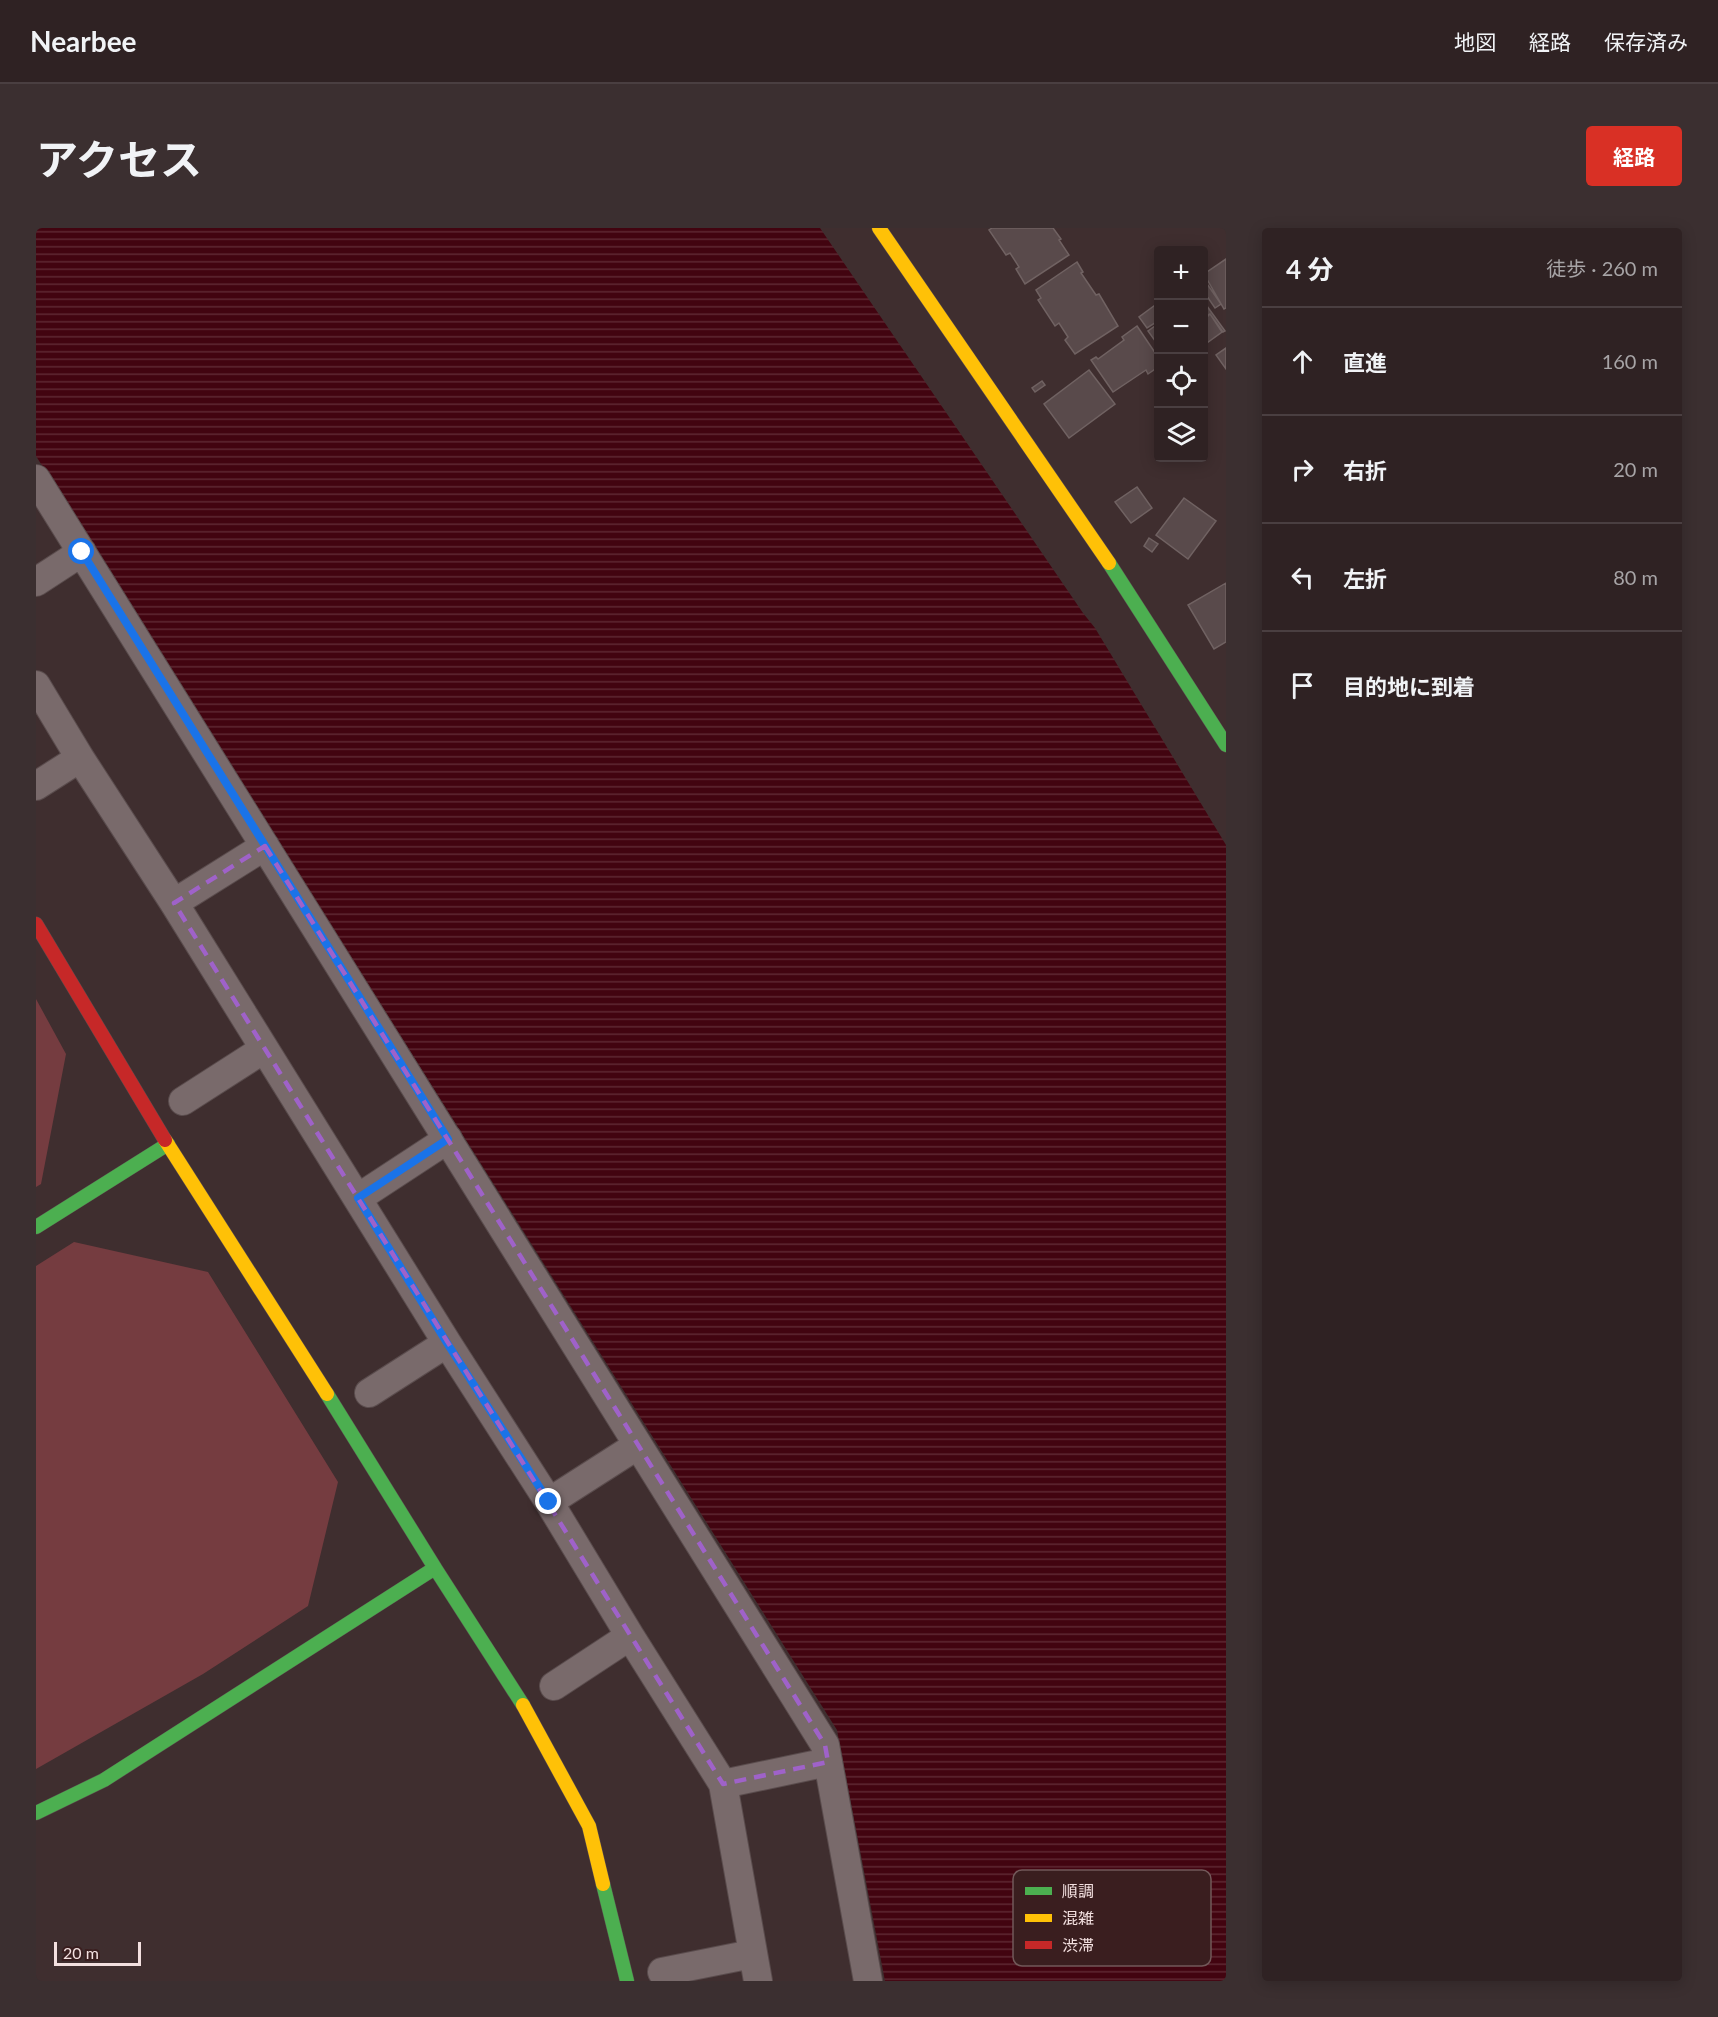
<!DOCTYPE html>
<html lang="ja">
<head>
<meta charset="utf-8">
<style>
  :root { --surface:#2f2223; --page:#3b2f30; --text:#f1f3f6; --muted:#a7a4a6; --line:#4a3f41; --accent:#d93025 }
  body { margin:0; font-family:Lato,"Noto Sans JP",sans-serif; background:var(--page); color:var(--text) }
  .controls { position:absolute; right:18px; top:18px; display:grid; overflow:hidden; border-radius:6px; box-shadow:0 3px 15px #0003 }
  .controls button { width:54px; height:54px; display:grid; place-items:center; padding:0; border:0; border-bottom:2px solid var(--line); background:var(--surface); color:var(--text); font:30px sans-serif }
  .scale { position:absolute; left:18px; bottom:15px; width:87px; box-sizing:border-box; padding-left:6px; border:3px solid #f3e0e0; border-top:0; font-size:16px; line-height:21px; white-space:nowrap; color:#f3e0e0; -webkit-text-stroke:4px #3a1e1f; paint-order:stroke }
  .stop { position:absolute; width:18px; height:18px; margin:-14px; border:4px solid #1a73e8; border-radius:50%; background:#fff }
  .stop.end { background:#1a73e8; border-color:#fff; box-shadow:0 2px 6px #0008 }
  .list { margin:0; padding:0; list-style:none }
  h2 { display:flex; justify-content:space-between; align-items:center; height:78px; margin:0; padding:0 24px; font-size:26px }
  h2 small { font-size:20px; font-weight:400; color:var(--muted) }
  .list li { display:grid; grid-template-columns:39px 1fr auto; gap:18px; align-items:center; box-sizing:border-box; height:108px; padding:0 24px; border-top:2px solid var(--line) }
  .list b { display:block; font-size:22px; white-space:nowrap }
  .list em { font-size:20px; font-style:normal; color:var(--muted) }
  .icon { flex:none; width:33px; height:33px; fill:none; stroke:currentColor; stroke-width:2; stroke-linecap:round; stroke-linejoin:round }
  .map { position:relative; flex:none; width:1190px; height:1753px; overflow:hidden; border-radius:6px }
  header { display:flex; align-items:center; gap:36px; box-sizing:border-box; height:84px; padding:0 30px; background:var(--surface); border-bottom:2px solid var(--line) }
  header strong { font-size:28px }
  nav { display:flex; gap:33px; margin-inline-start:auto; font-size:21px }
  .intro { display:flex; align-items:center; justify-content:space-between; box-sizing:border-box; height:144px; padding:0 36px }
  h1 { margin:0; font-size:42px }
  .button { padding:15px 27px; border-radius:6px; background:var(--accent); color:#fff; font-size:21px; font-weight:700 }
  main { display:flex; gap:36px; padding:0 36px }
  aside { flex:1; background:var(--surface); border-radius:6px; box-shadow:0 3px 15px #0003 }
  .map>svg:first-child { display:block }
  .green { fill:#753c40 }
  .water { fill:url(#water-rules) }
  .building { fill:#594a4b; stroke:#706262; stroke-width:1.5 }
  .lines { fill:none; stroke-linecap:round; stroke-linejoin:round }
  .street-casing { stroke:#5a4c4d; stroke-width:30 }
  .fast-casing { stroke:#5a4c4d; stroke-width:15 }
  .slow-casing { stroke:#5a4c4d; stroke-width:15 }
  .jam-casing { stroke:#5a4c4d; stroke-width:15 }
  .street { stroke:#796a6b; stroke-width:28 }
  .fast { stroke:#4caf50; stroke-width:14 }
  .slow { stroke:#ffc107; stroke-width:14 }
  .jam { stroke:#c62828; stroke-width:14 }
  .route { stroke:#1a73e8; stroke-width:8 }
  .marked { fill:none; stroke:#9f62c9; stroke-width:4.5; stroke-dasharray:12 8; stroke-linejoin:round }
  .key { fill:#3a1e1f; stroke:#725859; stroke-width:1.5 }
  .key-label { font-size:16px; fill:#f3e0e0 }
</style>
</head>
<body>
<header>
<strong>Nearbee</strong>
<nav><a>地図</a><a>経路</a><a>保存済み</a></nav>
</header>
<div class="intro"><h1>アクセス</h1><a class="button">経路</a></div>
<main>
<div class="map">
<svg width="1190" height="1753" viewBox="0 0 1190 1753">
  <defs>
    <pattern id="water-rules" width="6" height="5" patternUnits="userSpaceOnUse" patternTransform="scale(1.5)"><rect width="6" height="5" fill="#420410"/><path d="M0 2.5h6" fill="none" stroke="#5e2832"/></pattern>
  </defs>
  <rect width="100%" height="100%" fill="#3f2e2f"/>
  <path class="green" d="M0 771 30 826 5 956 0 959Z
    M38 1014 172 1044 302 1254 272 1378 167 1446 0 1541V1038Z"/>
  <path class="water" d="M0 0H784L1047 385 1059 400 1190 617V1753H849L801 1502 0 228Z"/>
  <path class="building" d="M956 0H1017L1025 11 1023 12 1033 27 989 56 980 41 983 39 974 25 970 27 953 2Z
    M1190 31V80L1188 81 1168 46Z
    M1041 34 1047 44 1045 45 1060 67 1063 66 1082 98 1039 126 1029 112 1032 109 1023 95 1019 98 1002 72 1005 70 1000 62Z
    M1169 53 1185 76 1179 80 1168 64V54Z
    M1168 74 1189 103 1187 104 1174 86 1172 87 1168 80Z
    M1122 75V93L1111 100 1103 89Z
    M1168 81 1172 88 1174 86 1186 104 1168 117Z
    M1122 96V117L1112 103Z
    M1101 98 1122 129V139L1112 146 1110 142 1077 164 1055 132 1060 129 1062 131 1088 112 1086 109Z
    M1190 120V141L1180 127Z
    M1053 142 1079 176 1033 210 1008 176Z
    M1006 153 1009 157 999 164 996 160Z
    M1101 259 1116 280 1095 295 1079 274Z
    M1148 270 1180 293 1152 331 1120 307Z
    M1113 310 1122 316 1116 324 1108 318Z
    M1190 355V414L1178 421 1152 377Z"/>
  <g class="lines">
    <g class="street-casing">
      <path id="street" d="M0 251 789 1517 832 1753
        M0 354 46 324
        M0 457 44 530 138 675 411 1115 513 1274 594 1408 687 1556 722 1753
        M0 558 44 530
        M138 675 229 618
        M147 873 228 821
        M322 970 412 911
        M333 1165 411 1115
        M513 1274 602 1217
        M518 1458 594 1408
        M687 1556 792 1534
        M626 1744 716 1726"/>
    </g>
    <g class="fast-casing">
      <path id="fast" d="M1073 335 1190 517
        M0 999 132 916
        M291 1166 399 1340
        M0 1585 68 1552 399 1340 487 1477
        M567 1656 591 1753"/>
    </g>
    <g class="slow-casing">
      <path id="slow" d="M843 0 1073 335
        M129 912 291 1166
        M487 1477 553 1598 567 1656"/>
    </g>
    <g class="jam-casing">
      <path id="jam" d="M0 696 129 912"/>
    </g>
    <use href="#street" class="street"/>
    <use href="#fast" class="fast"/>
    <use href="#slow" class="slow"/>
    <use href="#jam" class="jam"/>
  </g>
  <g class="lines">
    <path class="route" d="M46 324 412 911 322 970 411 1115 513 1274"/>
  </g>
  <path class="marked" d="M229 618 789 1517 792 1534 687 1556 138 675Z"/>
  <rect x="977" y="1642" width="198" height="96" rx="9" class="key"/>
  <rect x="989" y="1659" width="27" height="8" fill="#4caf50"/>
  <rect x="989" y="1686" width="27" height="8" fill="#ffc107"/>
  <rect x="989" y="1713" width="27" height="8" fill="#c62828"/>
  <g class="key-label">
    <text x="1026" y="1669">順調</text>
    <text x="1026" y="1696">混雑</text>
    <text x="1026" y="1723">渋滞</text>
  </g>
</svg>
<div class="controls">
<button>+</button>
<button>−</button>
<button><svg class="icon" aria-label="locate" viewBox="0 0 24 24"><circle cx="12" cy="12" r="6"/><path d="M12 2v4M12 18v4M2 12h4M18 12h4"/></svg></button>
<button><svg class="icon" aria-label="layers" viewBox="0 0 24 24"><path d="M12 4l9 5-9 5-9-5zM3 14l9 5 9-5"/></svg></button>
</div>
<div class="scale">20 m</div>
<div class="stop" style="left:46px;top:324px"></div>
<div class="stop end" style="left:513px;top:1274px"></div>
</div>
<aside>
<h2>4 分<small>徒歩 · 260 m</small></h2>
<ul class="list">
<li><svg class="icon" aria-label="ahead" viewBox="0 0 24 24"><path d="M12 20V5M6 11l6-6 6 6"/></svg><div><b>直進</b></div><em>160 m</em></li>
<li><svg class="icon" aria-label="right" viewBox="0 0 24 24"><path d="M7 20v-9h11M14 6l5 5-5 5"/></svg><div><b>右折</b></div><em>20 m</em></li>
<li><svg class="icon" aria-label="left" viewBox="0 0 24 24"><path d="M17 20v-9H6M10 6l-5 5 5 5"/></svg><div><b>左折</b></div><em>80 m</em></li>
<li><svg class="icon" aria-label="arrive" viewBox="0 0 24 24"><path d="M6 21V4h12l-3 4 3 4H6"/></svg><div><b>目的地に到着</b></div></li>
</ul>
</aside>
</main>
</body>
</html>
